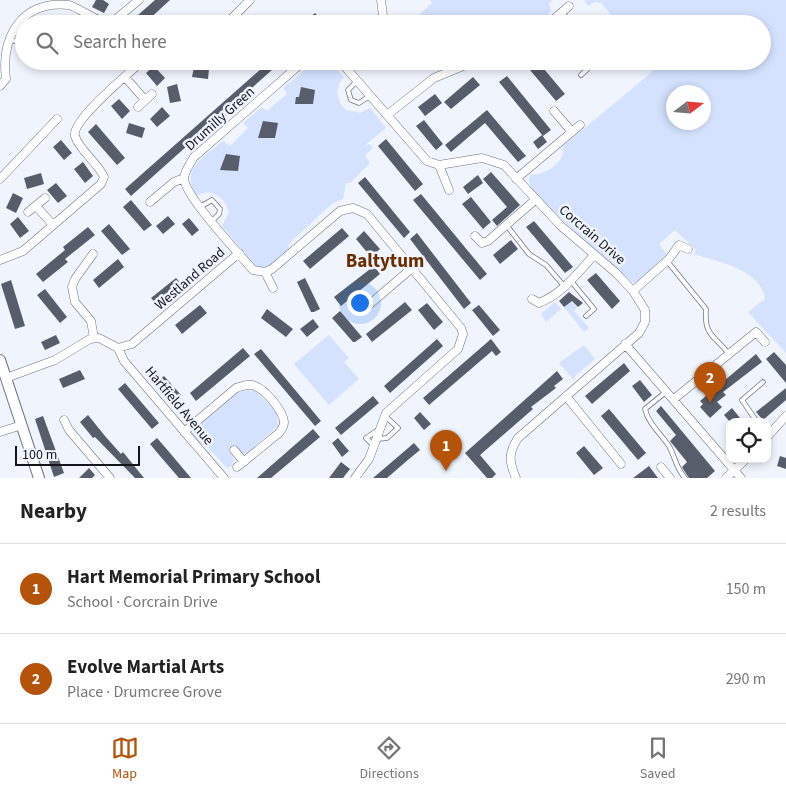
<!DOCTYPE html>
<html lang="en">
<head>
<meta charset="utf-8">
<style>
  :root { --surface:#fff; --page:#f6f6f6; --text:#222; --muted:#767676; --line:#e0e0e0; --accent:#b45309 }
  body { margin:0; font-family:"Source Sans 3",sans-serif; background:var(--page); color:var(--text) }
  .controls { position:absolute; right:15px; bottom:15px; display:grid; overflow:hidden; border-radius:10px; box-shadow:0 2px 8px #0003 }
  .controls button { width:45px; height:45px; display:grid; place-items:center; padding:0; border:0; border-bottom:1px solid var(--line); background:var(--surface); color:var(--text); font:25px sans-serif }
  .compass { position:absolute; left:666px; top:85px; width:45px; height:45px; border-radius:50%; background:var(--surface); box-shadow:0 2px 8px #0003; rotate:74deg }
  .scale { position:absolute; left:15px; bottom:12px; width:125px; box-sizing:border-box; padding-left:5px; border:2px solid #13151a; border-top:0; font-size:14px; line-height:18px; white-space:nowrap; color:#13151a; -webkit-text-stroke:4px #eff4fd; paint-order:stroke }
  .you { position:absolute; left:359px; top:302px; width:18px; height:18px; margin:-12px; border:4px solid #fff; border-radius:50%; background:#1a73e8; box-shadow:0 0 0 8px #1a73e833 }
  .badge { display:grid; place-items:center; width:32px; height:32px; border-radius:50%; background:var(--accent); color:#fff; font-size:16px; font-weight:700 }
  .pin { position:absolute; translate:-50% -41px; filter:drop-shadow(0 1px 2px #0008) }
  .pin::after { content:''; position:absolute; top:26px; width:18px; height:15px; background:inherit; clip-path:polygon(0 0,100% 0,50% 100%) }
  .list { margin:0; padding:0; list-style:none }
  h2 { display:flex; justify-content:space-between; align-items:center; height:65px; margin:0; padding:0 20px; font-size:21px }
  h2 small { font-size:16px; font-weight:400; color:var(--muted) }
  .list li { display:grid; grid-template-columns:32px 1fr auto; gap:15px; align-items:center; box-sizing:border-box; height:90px; padding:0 20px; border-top:1px solid var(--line) }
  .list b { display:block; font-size:19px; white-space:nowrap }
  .list p { margin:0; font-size:16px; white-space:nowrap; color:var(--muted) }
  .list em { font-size:16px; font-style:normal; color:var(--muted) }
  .icon { flex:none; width:28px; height:28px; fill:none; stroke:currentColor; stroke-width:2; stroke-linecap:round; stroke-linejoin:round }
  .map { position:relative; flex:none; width:786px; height:478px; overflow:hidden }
  .search { position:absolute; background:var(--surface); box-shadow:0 2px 8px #0003; left:15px; right:15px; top:15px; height:55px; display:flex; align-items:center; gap:12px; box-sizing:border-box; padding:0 18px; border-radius:28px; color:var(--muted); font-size:19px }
  .sheet { height:245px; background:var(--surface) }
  nav { display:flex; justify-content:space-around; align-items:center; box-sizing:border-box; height:70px; border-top:1px solid var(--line); background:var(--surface); font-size:14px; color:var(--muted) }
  nav a { display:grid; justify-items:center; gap:2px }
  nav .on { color:var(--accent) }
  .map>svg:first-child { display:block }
  .green { fill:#d4e2fe; fill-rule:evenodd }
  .building { fill:#575d6a }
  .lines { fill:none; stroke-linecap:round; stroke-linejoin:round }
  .service-casing { stroke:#6d7380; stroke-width:5.5 }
  .minor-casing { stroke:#6d7380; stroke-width:9 }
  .secondary-casing { stroke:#6d7380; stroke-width:12 }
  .service { stroke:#fff; stroke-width:4 }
  .minor { stroke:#fff; stroke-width:8 }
  .secondary { stroke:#fff; stroke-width:10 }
  .labels { text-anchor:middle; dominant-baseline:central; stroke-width:5; stroke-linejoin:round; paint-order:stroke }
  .street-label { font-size:14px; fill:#13151a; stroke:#eff4fd }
  .district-label { font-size:19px; font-weight:bold; fill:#692d00; stroke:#eff4fd }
</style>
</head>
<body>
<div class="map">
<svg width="786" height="478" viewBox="0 0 786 478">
  <rect width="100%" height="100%" fill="#eff4fd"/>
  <path class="green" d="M430 0H553L549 3 551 11 540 24H515L514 17 473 24H421L416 18 432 3Z
    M584 0H786V353L748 312 765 299C761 269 718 262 694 254L696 250 675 230 659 244 668 256 635 284 618 271 539 198C533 190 527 185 530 175 545 175 566 163 563 146L652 72 654 67 652 61H762V24H619L601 3 594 2 588 6ZM674 92H704V122H674Z
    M318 62H328L344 77C334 88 336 100 346 110L360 113 370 108 386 128 364 146 370 144 373 148 365 155 370 163 350 183H346L343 199 333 203 288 244 290 250 268 267 258 269 222 226 229 212C224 197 212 187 196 196 180 168 204 157 223 141L230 146 248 128 243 123 262 107 267 111 287 94 283 88 306 69Z
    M571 301 577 308 574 311 589 328 584 332 564 307Z
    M555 302 561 309 546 322 541 314Z
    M329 335 349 358 344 362 359 379 329 405 294 364Z
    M584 345 595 359 575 376 574 380 559 363Z
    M236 390 255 391 277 412 278 426 247 453 243 454 236 447 229 451 234 460 232 466 227 468 204 443 197 445 189 434 190 428Z"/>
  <path class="building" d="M96 0H103L109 4 104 13 92 7Z
    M155 0H170L145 23 138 15Z
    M315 13 321 20 316 24H302Z
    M270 61H282L131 196 125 189Z
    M539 63 565 94 556 101 530 70Z
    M154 66 165 78 157 86 146 73Z
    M194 67 209 69 208 79 192 77Z
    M507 76 551 130 543 136 499 82Z
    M473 77 480 85 451 109 444 102Z
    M177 84 181 101 170 103 167 87Z
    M301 87 315 90 313 104H295L296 97H299Z
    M435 94 442 103 425 116 418 107Z
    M119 99 130 111 122 119 111 106Z
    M162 107 170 116 157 127 150 119Z
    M487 110 526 156 518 162 485 123 451 152 445 145Z
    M424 120 443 144 436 150 416 126Z
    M263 121 278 123 275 138H258Z
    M129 123 145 128 142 138 126 133Z
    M96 124 125 158 117 165 88 132Z
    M542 135 547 142 538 149 533 142Z
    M386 139 423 184 415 191 378 146Z
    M61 140 72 153 64 160 53 147Z
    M226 154 240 156 238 171 220 170Z
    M83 162 93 176 85 183 74 169Z
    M491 172 520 205 497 226 492 220 507 207 483 179Z
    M41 173 44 184 27 189 24 178Z
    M478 175 483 183 468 194 463 187Z
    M365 177 410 232 404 238 358 183Z
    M56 183 67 196 58 203 47 190Z
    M13 193 23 198 16 213 6 208Z
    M421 194 487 274 480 280 413 200Z
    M471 197 491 222 483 229 462 204Z
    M131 200 152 225 144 231 123 207Z
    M168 216 175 224 163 234 156 226Z
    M18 217 29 231 20 238 10 224Z
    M189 218 199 230 192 236 182 224Z
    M534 221 573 267 565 273 526 227Z
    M109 224 130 249 122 255 101 231Z
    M88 227 95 235 65 259 68 262 43 282 36 274 65 250 63 247Z
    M342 228 349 236 310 269 303 261Z
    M364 231 380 249 371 257 356 239Z
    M417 233 471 303 464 309 410 239Z
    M511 240 518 249 500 264 493 255Z
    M118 259 124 267 99 288 93 280Z
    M374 266 380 274 341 306 334 297Z
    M596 273 620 301 612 309 587 280Z
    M176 278 183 286 158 306 151 298Z
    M305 278 320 309 314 312H311L297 282Z
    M11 280 25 326 15 329 1 284Z
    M45 289 67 317 60 323 37 295Z
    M569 292 583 303 578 307 572 301 564 307 559 301Z
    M405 302 412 310 372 342 366 334Z
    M427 303 443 322 434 330 418 310Z
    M200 305 207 313 182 334 175 325Z
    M479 305 500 330 493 336 472 310Z
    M267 309 293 329 286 337 261 318Z
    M340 311 362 337 355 342H353L332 318Z
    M313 319 319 327 307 337 300 329Z
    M56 335 60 343 45 350 41 342Z
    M437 339 443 346 390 393 384 386Z
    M491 339 501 352 496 356 492 351 429 405 423 398Z
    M243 348 250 356 196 401 190 393Z
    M261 349 321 421 315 426 254 354Z
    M774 352 786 365V383L766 359Z
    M756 354 762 362 723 392 726 395 717 402 722 407 710 418 700 407 703 404 700 401Z
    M624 363 630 371 592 404 585 396Z
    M80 370 85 379 63 388 59 379Z
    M557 371 563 379 554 386 556 388 531 407 533 409 480 455 496 474 492 478H487L465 453Z
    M164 376 181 395 174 400 158 381Z
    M640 380 652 395 644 402 632 386Z
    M125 383 159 423 152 429 118 389Z
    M786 388V400L763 420 756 412Z
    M373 396 379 403 341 435 335 428Z
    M661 406 715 471 707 478H689L685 472 682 467 687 462 670 441 676 435 656 411Z
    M732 408 736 413 743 422H730L724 415Z
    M609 409 646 453 638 460 601 416Z
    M420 412 431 424 424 430 414 418Z
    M88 415 105 436 121 454 123 452 144 478H135L95 437 93 438 80 422Z
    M43 416 64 473 54 477 35 419Z
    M313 429 320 437 271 478H257Z
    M157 438 170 453 191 478H179L160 456 150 444Z
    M338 438 349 451 342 457 332 443Z
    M414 443 420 450 409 459 387 478H373Z
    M584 446 603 468 594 475 576 453Z
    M780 456 786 458V469L777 466Z
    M341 462 350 469 343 478H329Z
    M649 466 658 478H633Z
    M89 468 95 475 92 478H79Z"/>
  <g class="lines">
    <g class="service-casing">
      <path id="service" d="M562 12 571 24
        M10 39 24 45
        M581 75 596 61
        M357 81 348 90 351 100 359 103 371 95
        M200 207 212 200 220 209 219 214 212 221
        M507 226 529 254 546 265 565 287
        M667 261 706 309C704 336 714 335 729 354
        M571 281 594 309 586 316
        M667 391 645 409C648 423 661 434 669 446 675 457 676 468 685 478
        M757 422 742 400 763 382
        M378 439 387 438 398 428 385 416
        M374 446 366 438 378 430"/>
    </g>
    <g class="minor-casing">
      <path id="minor" d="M226 24 250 0
        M380 24 383 16 381 0
        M548 24 569 6
        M304 61 194 157C190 164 185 170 184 178 184 196 239 253 253 270L265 272 272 269 340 211 353 208 367 214 461 328 463 334 458 349 386 413 369 459 355 478
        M340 61 427 161 439 165 482 158 504 165 561 226 616 273 633 291 645 310V322L639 333 518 438C508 453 509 462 516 478
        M125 77 145 100
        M0 86 6 79C1 40 19 0 69 5 82 9 97 23 111 23L139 0
        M138 107 152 94
        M554 111 572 132
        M387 115 434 78 475 61
        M439 165 449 190
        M0 179 57 119
        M516 179 580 125
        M150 202 174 182 184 178
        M36 206 53 225
        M28 212 45 198
        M475 236 482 243 488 241 535 200
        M93 254 75 279 72 287 75 302 91 321 94 338
        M0 260 23 251 101 184 104 177C98 163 79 150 75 136 71 120 130 73 142 61
        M265 272 273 288
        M633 291 669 259 679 245 688 249
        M532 299 539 303C562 294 578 273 594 255
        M363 310 412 268
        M625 344 741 478
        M118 348 124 361 224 478
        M6 378 55 360 90 339 99 338 118 348 132 344 239 253
        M566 396 621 464
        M674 399 756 332 765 342
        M64 420 69 430 110 478
        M0 432 22 425
        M184 432 236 388C242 386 249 383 255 386 266 390 283 411 284 422 284 427 281 430 279 433L237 467
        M767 437 786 416
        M234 450 244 462
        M661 467 670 478
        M726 478 746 459"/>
    </g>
    <g class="secondary-casing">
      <path id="secondary" d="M0 360 39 478"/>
    </g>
    <use href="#service" class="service"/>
    <use href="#minor" class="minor"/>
    <use href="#secondary" class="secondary"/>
  </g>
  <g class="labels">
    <g class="street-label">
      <text transform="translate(220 119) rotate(-42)">Drumilly Green</text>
      <text transform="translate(592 235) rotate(41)">Corcrain Drive</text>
      <text transform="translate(190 279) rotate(-41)">Westland Road</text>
      <text transform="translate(179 406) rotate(50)">Hartfield Avenue</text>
    </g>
    <g class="district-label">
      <text x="385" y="261">Baltytum</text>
    </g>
  </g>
</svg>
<div class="controls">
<button><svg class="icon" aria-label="locate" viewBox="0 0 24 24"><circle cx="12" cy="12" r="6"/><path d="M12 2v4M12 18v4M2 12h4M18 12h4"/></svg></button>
</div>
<svg class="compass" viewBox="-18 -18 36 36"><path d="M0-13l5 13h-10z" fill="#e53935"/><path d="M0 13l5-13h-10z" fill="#767676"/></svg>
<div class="scale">100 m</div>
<div class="you"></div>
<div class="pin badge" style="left:446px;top:471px">1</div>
<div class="pin badge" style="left:710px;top:403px">2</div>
<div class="search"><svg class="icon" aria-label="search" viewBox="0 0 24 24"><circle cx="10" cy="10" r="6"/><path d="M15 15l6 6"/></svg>Search here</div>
</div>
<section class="sheet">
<h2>Nearby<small>2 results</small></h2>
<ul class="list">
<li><span class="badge">1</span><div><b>Hart Memorial Primary School</b><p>School · Corcrain Drive</p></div><em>150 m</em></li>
<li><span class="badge">2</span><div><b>Evolve Martial Arts</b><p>Place · Drumcree Grove</p></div><em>290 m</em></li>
</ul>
</section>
<nav>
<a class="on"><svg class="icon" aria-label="map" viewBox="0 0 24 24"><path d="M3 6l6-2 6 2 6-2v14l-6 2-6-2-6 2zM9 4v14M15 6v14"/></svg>Map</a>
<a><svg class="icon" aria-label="directions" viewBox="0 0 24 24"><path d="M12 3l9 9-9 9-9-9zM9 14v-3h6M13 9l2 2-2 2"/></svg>Directions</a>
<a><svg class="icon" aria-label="saved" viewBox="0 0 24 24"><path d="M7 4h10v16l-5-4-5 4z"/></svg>Saved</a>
</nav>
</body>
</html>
